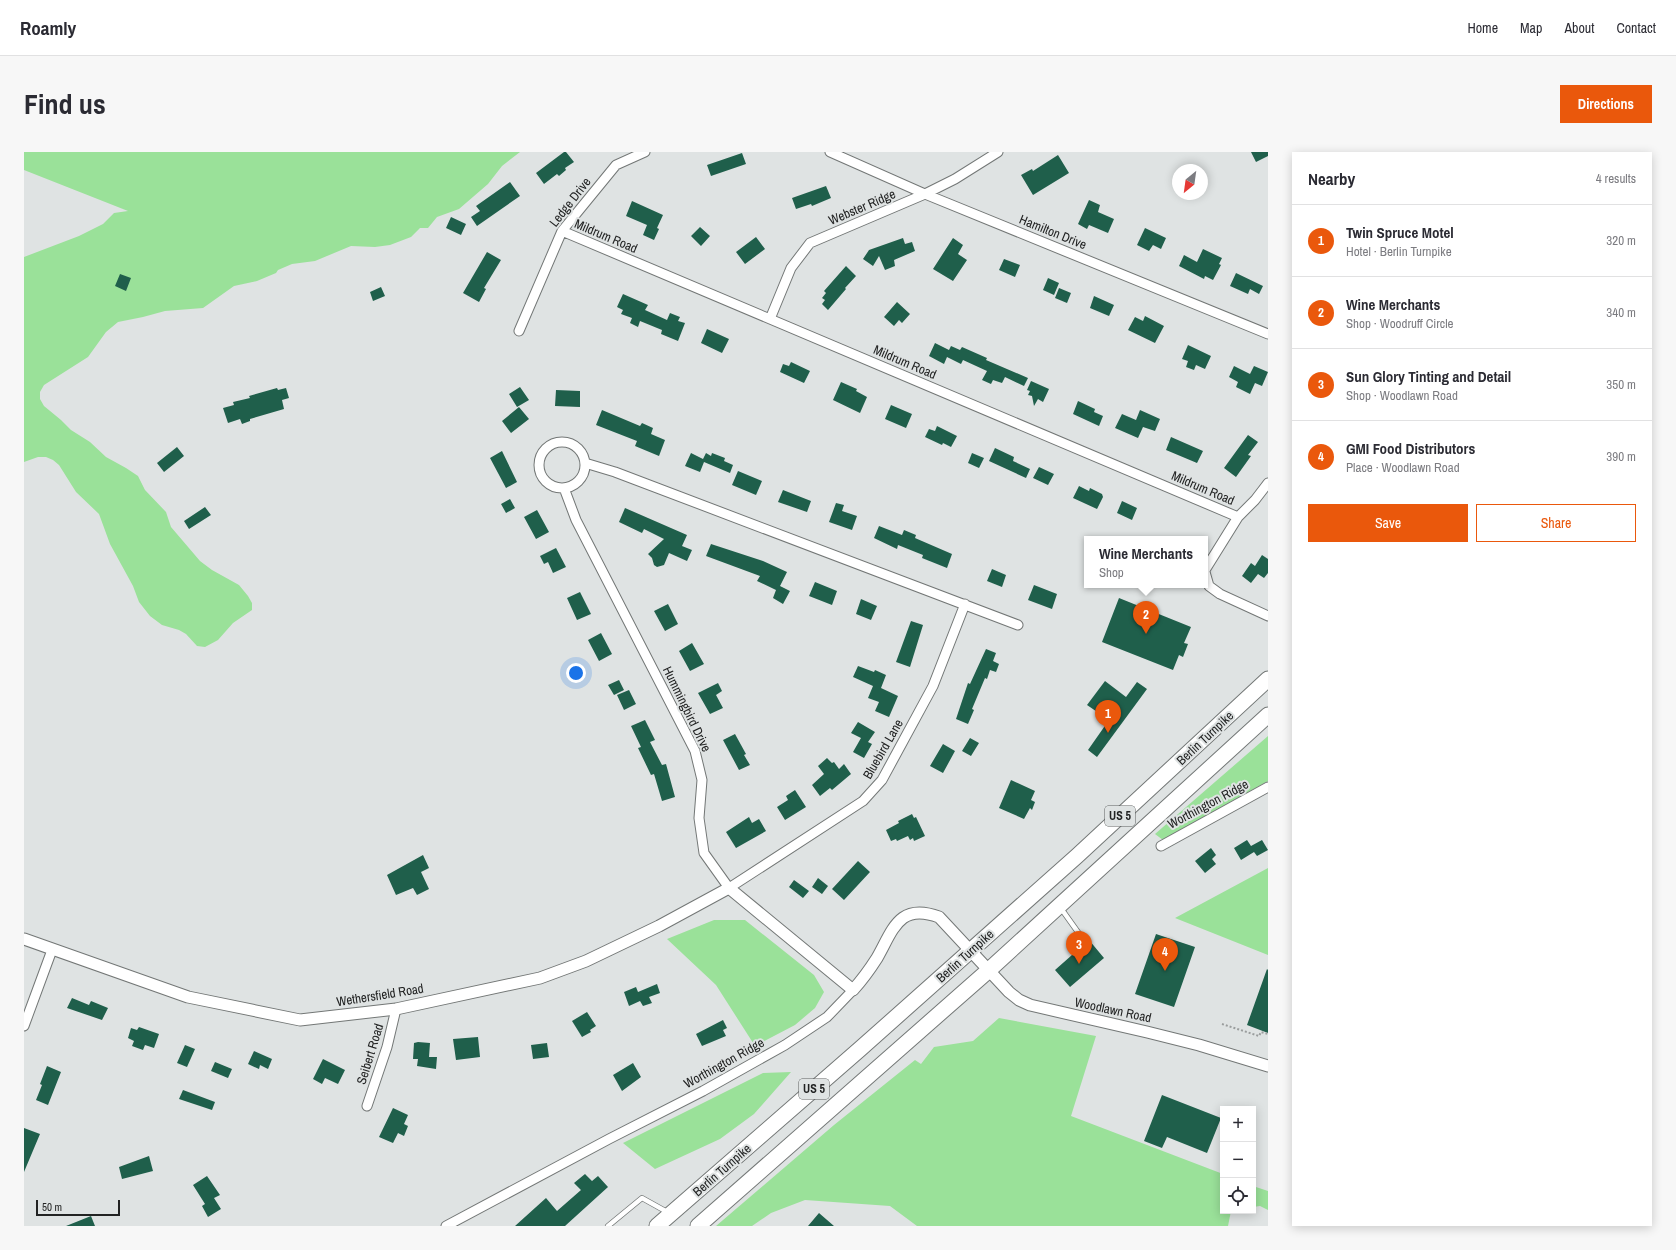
<!DOCTYPE html>
<html lang="en">
<head>
<meta charset="utf-8">
<style>
  :root { --surface:#fff; --page:#f7f7f7; --text:#2b2b33; --muted:#7c7c81; --line:#e1e1e2; --accent:#ea580c }
  body { margin:0; font-family:"Archivo Narrow",sans-serif; background:var(--page); color:var(--text) }
  .controls { position:absolute; right:12px; bottom:12px; display:grid; overflow:hidden; border-radius:0px; box-shadow:0 2px 10px #0003 }
  .controls button { width:36px; height:36px; display:grid; place-items:center; padding:0; border:0; border-bottom:1px solid var(--line); background:var(--surface); color:var(--text); font:20px sans-serif }
  .compass { position:absolute; left:1148px; top:12px; width:36px; height:36px; border-radius:50%; background:var(--surface); box-shadow:0 2px 10px #0003; rotate:209deg }
  .scale { position:absolute; left:12px; bottom:10px; width:84px; box-sizing:border-box; padding-left:4px; border:2px solid #222323; border-top:0; font-size:11px; line-height:14px; white-space:nowrap; color:#222323; -webkit-text-stroke:3px #dfe3e3; paint-order:stroke }
  .you { position:absolute; left:552px; top:521px; width:14px; height:14px; margin:-10px; border:3px solid #fff; border-radius:50%; background:#1a73e8; box-shadow:0 0 0 6px #1a73e833 }
  .badge { display:grid; place-items:center; width:26px; height:26px; border-radius:50%; background:var(--accent); color:#fff; font-size:13px; font-weight:700 }
  .pin { position:absolute; translate:-50% -33px; filter:drop-shadow(0 1px 2px #0008) }
  .pin::after { content:''; position:absolute; top:21px; width:14px; height:12px; background:inherit; clip-path:polygon(0 0,100% 0,50% 100%) }
  .popup { position:absolute; left:1060px; top:384px; width:124px; height:52px; box-sizing:border-box; display:grid; place-content:center; border-radius:0px; background:var(--surface); filter:drop-shadow(0 1px 3px #0005); font-size:13px; white-space:nowrap; color:var(--muted) }
  .popup b { font-size:15px; color:var(--text) }
  .popup::after { content:''; position:absolute; left:50%; top:100%; margin-left:-8px; border:8px solid transparent; border-top-color:var(--surface) }
  .list { margin:0; padding:0; list-style:none }
  h2 { display:flex; justify-content:space-between; align-items:center; height:52px; margin:0; padding:0 16px; font-size:17px }
  h2 small { font-size:13px; font-weight:400; color:var(--muted) }
  .list li { display:grid; grid-template-columns:26px 1fr auto; gap:12px; align-items:center; box-sizing:border-box; height:72px; padding:0 16px; border-top:1px solid var(--line) }
  .list b { display:block; font-size:15px; white-space:nowrap }
  .list p { margin:0; font-size:13px; white-space:nowrap; color:var(--muted) }
  .list em { font-size:13px; font-style:normal; color:var(--muted) }
  .actions { display:flex; gap:8px; padding:12px 16px }
  .actions a { flex:1; padding:9px 0; border:1px solid var(--accent); border-radius:0px; text-align:center; font-size:14px; color:var(--accent) }
  .actions .main { background:var(--accent); color:#fff }
  .icon { flex:none; width:22px; height:22px; fill:none; stroke:currentColor; stroke-width:2; stroke-linecap:round; stroke-linejoin:round }
  .map { position:relative; flex:none; width:1244px; height:1074px; overflow:hidden; border-radius:0px }
  header { display:flex; align-items:center; gap:24px; box-sizing:border-box; height:56px; padding:0 20px; background:var(--surface); border-bottom:1px solid var(--line) }
  header strong { font-size:19px }
  nav { display:flex; gap:22px; margin-inline-start:auto; font-size:14px }
  .intro { display:flex; align-items:center; justify-content:space-between; box-sizing:border-box; height:96px; padding:0 24px }
  h1 { margin:0; font-size:28px }
  .button { padding:10px 18px; border-radius:0px; background:var(--accent); color:#fff; font-size:14px; font-weight:700 }
  main { display:flex; gap:24px; padding:0 24px }
  aside { flex:1; background:var(--surface); border-radius:0px; box-shadow:0 2px 10px #0003 }
  .map>svg:first-child { display:block }
  .green { fill:#9ae199 }
  .building { fill:#1f5f4b }
  .lines { fill:none; stroke-linecap:round; stroke-linejoin:round }
  .service-casing { stroke:#737776; stroke-width:6 }
  .minor-casing { stroke:#737776; stroke-width:11 }
  .tertiary-casing { stroke:#737776; stroke-width:13 }
  .trunk-casing { stroke:#737776; stroke-width:17 }
  .path { stroke:#9a9d9d; stroke-width:2; stroke-dasharray:2 2; stroke-linecap:butt }
  .service { stroke:#fff; stroke-width:4.5 }
  .minor { stroke:#fff; stroke-width:9 }
  .tertiary { stroke:#fff; stroke-width:11 }
  .trunk { stroke:#fff; stroke-width:15 }
  .labels { text-anchor:middle; dominant-baseline:central; stroke-width:4; stroke-linejoin:round; paint-order:stroke }
  .shield { fill:#dfe3e3; stroke:#5b5d5d; stroke-width:1 }
  .shield-label { font-size:12px; font-weight:bold; fill:#222323 }
  .street-label { font-size:13px; fill:#222323; stroke:#dfe3e3 }
</style>
</head>
<body>
<header>
<strong>Roamly</strong>
<nav><a>Home</a><a>Map</a><a>About</a><a>Contact</a></nav>
</header>
<div class="intro"><h1>Find us</h1><a class="button">Directions</a></div>
<main>
<div class="map">
<svg width="1244" height="1074" viewBox="0 0 1244 1074">
  <rect width="100%" height="100%" fill="#dfe3e3"/>
  <path class="green" d="M0 0H496L478 14 464 32 435 57 413 65 404 76H396L387 85 366 93 351 95 327 94 291 109 268 112 254 118 252 121 233 129 210 134 179 156 141 159 119 165 94 170 82 180 64 205 20 233 16 240V247L20 254 37 268 47 278 66 290 82 305 102 316 114 324 121 338 142 360 147 375 176 409 188 418 215 433 224 444 228 451V458L209 471 194 488 181 495 173 494 162 482 155 478 138 473 126 464 115 450 109 434 86 392 75 362 52 340 35 313 29 308 22 305H14L0 310V105L55 84 79 72 90 61 104 59 0 18Z
    M1244 584V629L1139 688 1131 682Z
    M1244 716V803L1151 766Z
    M690 768H721L790 823 800 840 791 856 771 873 731 894 692 833 643 787Z
    M975 866 1072 884 1047 964 1199 1022V1059H1207L1204 1074H893L866 1054 781 1048 747 1061 728 1074H692L810 973 891 908 897 912 910 895 949 889Z
    M767 920 730 962 696 987 631 1017 599 991 739 921Z
    M1229 1034 1244 1039V1058L1236 1054 1229 1055Z"/>
  <path class="building" d="M540 0H542L550 10 541 16 542 18 535 24 533 22 520 32 512 21Z
    M1227 0H1244V4L1232 10Z
    M718 1 722 12 687 24 683 13Z
    M1034 3 1045 21 1009 43 997 23 1008 17 1009 19Z
    M486 30 496 44 453 74 447 65 456 59 452 54Z
    M802 34 807 46 788 54 787 52 772 57 768 46Z
    M1065 48 1076 53 1074 60 1090 67 1084 81 1065 73 1063 77 1054 72Z
    M608 49 639 63 633 76 635 77 630 88 619 83 623 73 602 64Z
    M427 65 442 72 437 83 422 76Z
    M676 75 686 84 677 94 667 84Z
    M1121 76 1142 86 1137 97 1129 93 1125 99 1113 93Z
    M732 85 741 97 721 112 712 100Z
    M879 86 881 92 888 90 891 99 870 108 871 114 861 118 855 104 849 114 839 107 845 98Z
    M929 86 939 93 934 102 943 108 929 129 909 117Z
    M1179 97 1198 106 1195 112 1197 113 1189 128 1181 124 1180 127 1155 114 1160 103 1173 110Z
    M463 100 477 108 460 136 462 137 455 150 439 141Z
    M980 107 996 113 991 125 975 118Z
    M822 114 832 124 821 136 822 137 804 158 798 152 801 148 798 146 802 141 800 139Z
    M1212 121 1239 134 1235 142 1226 137 1224 142 1206 134Z
    M96 122 107 126 102 139 91 134Z
    M1024 126 1035 131 1030 143 1019 138Z
    M357 135 361 144 349 149 346 140Z
    M1035 136 1047 141 1043 151 1031 146Z
    M599 142 624 153 621 158 643 168 646 161 656 165 654 169 661 171 654 189 637 182 638 178 616 169 614 175 606 171 608 166 597 162 599 158 593 155Z
    M1070 144 1090 153 1085 164 1066 156Z
    M873 150 886 162 878 171 875 168 870 174 860 165Z
    M1121 164 1140 174 1131 191 1104 178 1111 165 1119 169Z
    M683 177 705 187 698 201 677 191Z
    M911 191 925 198 927 194 936 198 938 195 963 206 962 208 1004 226 1000 234 981 225 978 231 969 228 967 232 958 228 963 219 939 208 937 212 923 205 920 212 905 204Z
    M1164 193 1187 204 1181 217 1172 213 1170 218 1162 215 1164 209 1158 207Z
    M767 210 786 219 780 231 756 220 759 212 765 214Z
    M1210 214 1226 222 1230 214 1244 220 1238 234 1231 231 1226 242 1212 235 1214 230 1205 225Z
    M1007 229 1025 237 1019 250 1014 247 1010 254 1008 244 1004 243 1006 239 1003 238Z
    M817 230 833 237 832 239 843 245 836 261 809 248Z
    M496 235 505 248 493 255 485 242Z
    M253 236 254 238 262 236 265 246 258 248 260 257 226 267V269L218 272 216 267 204 271 199 256 210 253 209 250 226 246 225 244Z
    M532 238 556 239V255L531 254Z
    M1054 249 1071 257 1070 260 1079 264 1075 274 1049 262Z
    M867 253 888 262 882 276 861 267Z
    M495 255 505 267 487 281 478 269Z
    M578 258 616 274 618 271 629 276 627 282 641 288 635 304 611 294 613 289 572 273Z
    M1116 258 1136 267 1131 279 1119 275 1114 286 1091 276 1098 262 1112 268Z
    M913 274 933 284 927 295 919 291 918 293 901 285 905 277 911 279Z
    M1224 283 1234 290 1224 303 1227 304 1212 325 1200 316Z
    M1147 285 1179 299 1173 311 1142 298Z
    M153 295 160 304 140 320 133 311Z
    M971 296 990 305 989 309 1006 317 1002 326 965 309Z
    M478 299 493 330 482 336 466 306Z
    M667 301 679 307 682 301 687 304 688 301 701 306 700 309 709 313 706 321 680 310 676 320 661 314Z
    M948 301 960 306 955 316 944 311Z
    M1015 315 1030 322 1024 333 1009 326Z
    M714 319 738 329 732 343 708 333Z
    M1055 334 1065 339 1066 336 1078 342 1079 345 1073 357 1049 346Z
    M759 338 787 349 783 360 754 350Z
    M486 347 491 356 482 361 477 352Z
    M1098 349 1113 356 1108 368 1093 361Z
    M812 351 820 353 818 359 833 364 828 378 805 370Z
    M181 355 187 363 165 377 160 369Z
    M601 356 663 383 658 394 668 398 663 409 645 401 640 413 633 415 630 413 628 406 624 402 640 387 620 377 618 381 595 370Z
    M513 358 525 380 512 387 500 365Z
    M855 374 878 383 880 378 892 383 891 386 928 402 923 416 898 406 899 403 874 393 873 397 850 386Z
    M687 392 739 409 763 420 756 434 766 439 759 452 749 446 752 438 733 429 736 424 682 404Z
    M532 396 542 415 529 421 524 410 520 412 516 404Z
    M1238 403 1244 407V421L1240 426 1234 422 1227 431 1218 424 1227 411 1231 414Z
    M968 417 982 423 978 435 963 429Z
    M791 430 813 439 808 453 785 444Z
    M1010 433 1033 442 1028 457 1004 448Z
    M556 440 567 462 553 468 543 446Z
    M1095 446 1167 475 1160 491 1164 492 1159 505 1155 503 1149 518 1078 490Z
    M837 447 853 454 847 468 832 462Z
    M644 452 654 472 641 479 630 459Z
    M887 469 899 473 886 515 872 510Z
    M577 481 588 502 575 509 564 488Z
    M668 491 680 512 666 519 655 499Z
    M962 497 972 501 969 509 975 512 972 520 966 518 963 527 961 526 948 557 950 558 944 572 932 567 944 531 946 532Z
    M834 514 850 520 851 518 862 523 857 536 874 544 865 565 851 559 855 550 844 546 849 534 829 525Z
    M595 528 600 538 590 543 584 533Z
    M1081 529 1102 545 1113 530 1123 537 1073 605 1064 598 1085 568 1063 553Z
    M694 531 698 539 692 543 699 556 686 562 674 541Z
    M605 538 612 552 600 558 593 543Z
    M621 568 631 588 626 590 638 613 642 612 651 645 638 649 630 622 627 623 614 596 617 595 607 574Z
    M834 570 851 580 844 590 848 592 840 606 829 600 837 586 827 581Z
    M711 582 722 602 720 603 726 613 715 618 699 588Z
    M946 586 955 591 947 604 938 599Z
    M919 592 931 599 919 621 906 614Z
    M803 606 808 611 810 610 815 617 820 612 827 622 808 638 806 636 796 644 788 633 800 622 794 614Z
    M987 628 1011 639 1007 648 1011 650 1008 658 1006 656 1000 667 975 656Z
    M771 638 782 655 761 668 753 655 764 648 762 644Z
    M888 662 890 666 892 665 901 684 890 689 889 686 886 688 884 684 873 689 872 687 867 689 862 678 875 671 874 669Z
    M725 665 728 671 735 667 742 679 712 696 702 680Z
    M1223 688 1227 694 1238 688 1244 698 1233 704 1230 700 1217 708 1210 696Z
    M1187 696 1192 703 1188 707 1192 712 1181 721 1171 709Z
    M399 703 405 716 397 720 405 737 393 743 389 736 372 743 363 723Z
    M834 709 846 720 820 748 808 737Z
    M794 726 804 734 798 742 788 735Z
    M770 728 785 739 779 746 765 735Z
    M1132 782 1171 795 1150 855 1111 842Z
    M1065 788 1080 806 1046 835 1031 818Z
    M1243 817 1244 818V881L1223 873Z
    M633 832 636 841 625 845 628 851 619 854 616 849 605 854 600 840 612 835 614 840Z
    M48 846 65 853 67 849 84 856 78 868 43 856Z
    M563 860 572 874 566 878 567 880 558 885 548 869Z
    M699 868 703 876 699 878 702 884 678 894 672 882Z
    M115 875 135 882 130 896 121 893 119 898 108 894 110 889 104 886 107 876 113 878Z
    M454 885 456 905 432 908 429 887Z
    M394 890 406 891 405 905H413L412 917 393 914 394 907H389L390 891Z
    M523 891 525 905 509 907 507 893Z
    M161 893 171 897 163 915 153 911Z
    M230 899 248 907 244 917 236 913 235 917 224 912Z
    M299 907 321 918 314 932 301 926 298 932 289 927Z
    M191 910 208 917 204 926 187 919Z
    M609 911 617 925 598 939 589 923Z
    M23 914 37 920 24 953 12 948 18 933 16 932Z
    M159 938 191 950 188 958 155 947Z
    M1138 943 1197 966 1183 1001 1143 985 1138 996 1120 989Z
    M369 956 384 963 380 972 384 974 380 984 374 981 369 991 355 985Z
    M0 976 16 982 0 1020Z
    M125 1004 129 1019 98 1027 95 1015Z
    M561 1022 568 1029 574 1024 584 1035 541 1074H491L522 1046 533 1059 557 1038 550 1031Z
    M183 1024 196 1043 190 1046 197 1057 184 1065 178 1054 181 1052 169 1033Z
    M795 1061 810 1074H784Z
    M67 1064 71 1074H42Z"/>
  <g class="lines">
    <g class="service-casing">
      <path id="service" d="M1036 755 1056 783
        M584 1074 618 1046 645 1061"/>
    </g>
    <g class="minor-casing">
      <path id="minor" d="M806 0 901 42 1244 182
        M538 79 1214 365
        M746 167 767 116 786 91 901 42 931 27 974 0
        M495 179 538 79 592 13 621 0
        M515 313a23 23 0 1 1 46 0a23 23 0 1 1-46 0Z
        M561 311 591 320 994 473
        M540 336 552 368 671 599 678 628 675 666 680 701 705 736 839 649 858 628 909 534 941 452
        M1181 418 1214 365 1231 348 1244 331
        M1181 420 1185 434 1196 442 1244 464
        M1137 694 1244 635
        M0 874 28 798
        M343 954 363 895 372 857
        M422 1074 585 987 679 939 761 893 803 865 829 838"/>
    </g>
    <g class="tertiary-casing">
      <path id="tertiary" d="M0 787 164 845 276 868 372 857 516 826 562 809 635 774 705 736 829 838C838 828 846 817 853 806 869 778 875 750 915 765L985 840 995 848 1006 853 1123 880 1175 893 1244 914"/>
    </g>
    <g class="trunk-casing">
      <path id="trunk" d="M633 1074 836 897 1053 704 1244 527
        M674 1074 965 818 1244 563"/>
    </g>
    <path class="path" d="M1198 872 1235 884 1237 880 1244 882"/>
    <use href="#service" class="service"/>
    <use href="#minor" class="minor"/>
    <use href="#tertiary" class="tertiary"/>
    <use href="#trunk" class="trunk"/>
  </g>
  <g class="labels">
    <g class="shield">
      <rect x="1081" y="654" width="30" height="20" rx="3"/>
      <rect x="775" y="927" width="30" height="20" rx="3"/>
    </g>
    <g class="shield-label">
      <text x="1096" y="664">US 5</text>
      <text x="790" y="937">US 5</text>
    </g>
    <g class="street-label">
      <text transform="translate(546 50) rotate(-52)">Ledge Drive</text>
      <text transform="translate(838 55) rotate(-23)">Webster Ridge</text>
      <text transform="translate(1029 80) rotate(22)">Hamilton Drive</text>
      <text transform="translate(582 84) rotate(23)">Mildrum Road</text>
      <text transform="translate(881 210) rotate(23)">Mildrum Road</text>
      <text transform="translate(1179 336) rotate(23)">Mildrum Road</text>
      <text transform="translate(663 557) rotate(64)">Hummingbird Drive</text>
      <text transform="translate(1181 586) rotate(-43)">Berlin Turnpike</text>
      <text transform="translate(859 597) rotate(-60)">Bluebird Lane</text>
      <text transform="translate(1184 652) rotate(-28)">Worthington Ridge</text>
      <text transform="translate(941 804) rotate(-42)">Berlin Turnpike</text>
      <text transform="translate(356 843) rotate(-9)">Wethersfield Road</text>
      <text transform="translate(1089 858) rotate(12)">Woodlawn Road</text>
      <text transform="translate(346 902) rotate(-73)">Seibert Road</text>
      <text transform="translate(700 911) rotate(-29)">Worthington Ridge</text>
      <text transform="translate(698 1018) rotate(-41)">Berlin Turnpike</text>
    </g>
  </g>
</svg>
<div class="controls">
<button>+</button>
<button>−</button>
<button><svg class="icon" aria-label="locate" viewBox="0 0 24 24"><circle cx="12" cy="12" r="6"/><path d="M12 2v4M12 18v4M2 12h4M18 12h4"/></svg></button>
</div>
<svg class="compass" viewBox="-18 -18 36 36"><path d="M0-13l5 13h-10z" fill="#e53935"/><path d="M0 13l5-13h-10z" fill="#7c7c81"/></svg>
<div class="scale">50 m</div>
<div class="you"></div>
<div class="pin badge" style="left:1084px;top:581px">1</div>
<div class="pin badge" style="left:1122px;top:482px">2</div>
<div class="popup"><b>Wine Merchants</b>Shop</div>
<div class="pin badge" style="left:1055px;top:812px">3</div>
<div class="pin badge" style="left:1141px;top:819px">4</div>
</div>
<aside>
<h2>Nearby<small>4 results</small></h2>
<ul class="list">
<li><span class="badge">1</span><div><b>Twin Spruce Motel</b><p>Hotel · Berlin Turnpike</p></div><em>320 m</em></li>
<li><span class="badge">2</span><div><b>Wine Merchants</b><p>Shop · Woodruff Circle</p></div><em>340 m</em></li>
<li><span class="badge">3</span><div><b>Sun Glory Tinting and Detail</b><p>Shop · Woodlawn Road</p></div><em>350 m</em></li>
<li><span class="badge">4</span><div><b>GMI Food Distributors</b><p>Place · Woodlawn Road</p></div><em>390 m</em></li>
</ul>
<div class="actions"><a class="main">Save</a><a>Share</a></div>
</aside>
</main>
</body>
</html>
